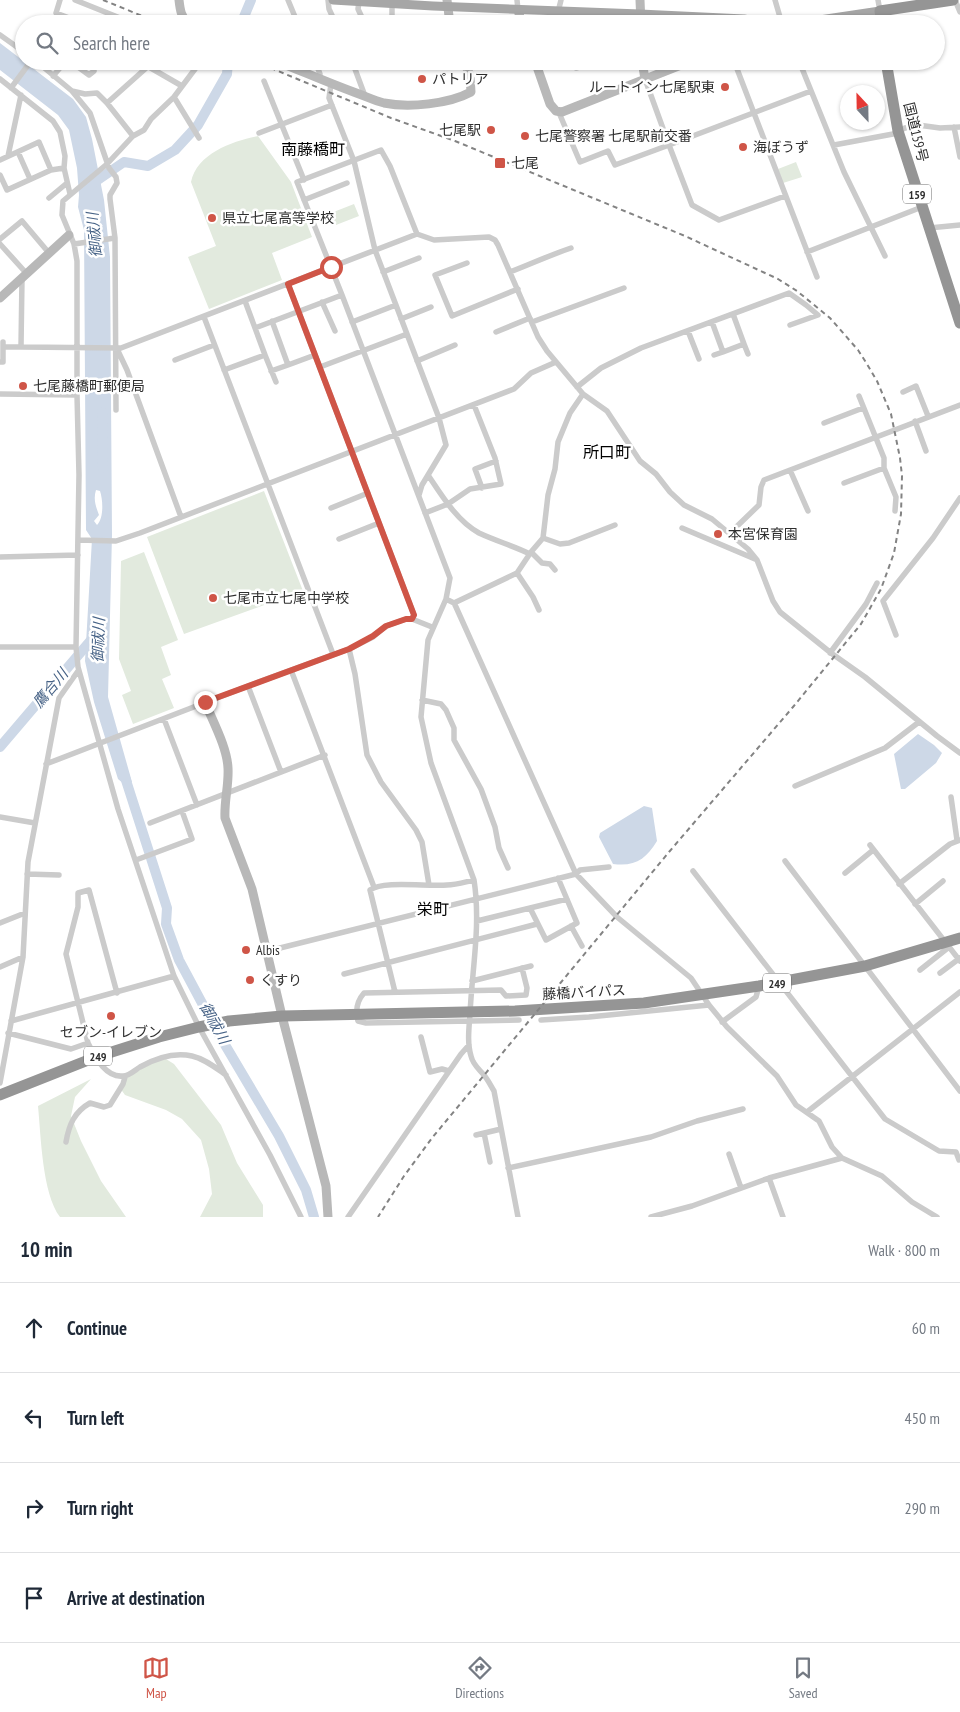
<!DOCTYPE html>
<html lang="en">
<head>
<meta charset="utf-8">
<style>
  :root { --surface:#fff; --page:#f6f6f7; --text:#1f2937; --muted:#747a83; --line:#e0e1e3; --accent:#cf5547 }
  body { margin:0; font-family:"PT Sans Narrow","Noto Sans JP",sans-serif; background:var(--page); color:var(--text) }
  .compass { position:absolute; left:840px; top:85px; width:45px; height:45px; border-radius:50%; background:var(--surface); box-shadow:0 1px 4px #0004; rotate:338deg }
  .stop { position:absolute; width:15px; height:15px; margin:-11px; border:4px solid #cf5547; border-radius:50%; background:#fff }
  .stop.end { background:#cf5547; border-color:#fff; box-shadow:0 1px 5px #0008 }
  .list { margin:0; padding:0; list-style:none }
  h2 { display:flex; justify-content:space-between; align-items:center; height:65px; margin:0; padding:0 20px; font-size:21px }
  h2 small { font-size:16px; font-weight:400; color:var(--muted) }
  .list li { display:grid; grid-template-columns:32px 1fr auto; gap:15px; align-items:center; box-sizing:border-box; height:90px; padding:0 20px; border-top:1px solid var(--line) }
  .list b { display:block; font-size:19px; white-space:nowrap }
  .list em { font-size:16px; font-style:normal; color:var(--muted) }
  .icon { flex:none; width:28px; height:28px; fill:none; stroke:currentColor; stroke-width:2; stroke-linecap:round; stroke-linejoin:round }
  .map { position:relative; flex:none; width:960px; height:1217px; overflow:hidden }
  .search { position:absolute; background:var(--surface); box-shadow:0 1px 4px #0004; left:15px; right:15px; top:15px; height:55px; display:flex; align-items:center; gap:12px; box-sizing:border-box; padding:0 18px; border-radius:28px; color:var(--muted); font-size:19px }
  .sheet { height:425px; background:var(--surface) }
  nav { display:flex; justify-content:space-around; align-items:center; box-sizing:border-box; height:70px; border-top:1px solid var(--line); background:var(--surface); font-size:14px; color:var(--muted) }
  nav a { display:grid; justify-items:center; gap:2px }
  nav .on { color:var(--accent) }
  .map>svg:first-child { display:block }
  .green { fill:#e2eade }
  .water { fill:#cdd8e7; fill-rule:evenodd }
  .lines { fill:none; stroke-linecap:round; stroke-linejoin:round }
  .river { stroke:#cdd8e7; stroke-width:10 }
  .street { stroke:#cbcbcb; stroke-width:5.5 }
  .secondary { stroke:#b8b8b8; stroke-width:9 }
  .primary { stroke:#a6a6a6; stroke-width:9 }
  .highway { stroke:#959595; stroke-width:11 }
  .rail { stroke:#838383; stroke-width:2; stroke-dasharray:5 4; stroke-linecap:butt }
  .route { stroke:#cf5547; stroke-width:6 }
  .poi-dot { fill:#cf5547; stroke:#fff; stroke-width:2 }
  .labels { text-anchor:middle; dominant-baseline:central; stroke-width:5; stroke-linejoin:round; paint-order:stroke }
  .shield { fill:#fff; stroke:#6d6d6d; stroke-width:1 }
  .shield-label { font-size:12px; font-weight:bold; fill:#2e2e2e }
  .poi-label { font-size:14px; fill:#2e2e2e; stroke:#fff; text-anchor:start }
  .street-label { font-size:14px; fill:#2e2e2e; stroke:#fff }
  .water-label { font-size:15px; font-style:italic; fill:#466286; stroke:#fff }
  .quarter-label { font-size:16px; fill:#000; stroke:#fff }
</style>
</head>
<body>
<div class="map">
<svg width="960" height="1217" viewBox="0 0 960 1217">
  <rect width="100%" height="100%" fill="#fff"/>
  <path class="green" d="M258 136 291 182 312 237 272 253 282 280 209 309 188 257 216 246 191 182C197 153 233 141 258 136Z
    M796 162 802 177 783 183 778 169Z
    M354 204 359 216 336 225 331 213Z
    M264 491 303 591 184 634 147 537Z
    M144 552 178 640 161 647 171 675 162 679 174 708 133 724 122 695 131 691 119 659 121 561Z
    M166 1059 174 1064 221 1125 237 1163 263 1205V1217H200L212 1194 209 1169 201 1140 182 1119 166 1110 125 1095 120 1088C130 1068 145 1063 166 1059Z
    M91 1079 75 1097 71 1116 81 1141 101 1181 126 1217H60C42 1193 41 1136 38 1106Z"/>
  <path class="water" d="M0 43 73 99 86 117 92 139 104 200 110 257 112 535 108 697 132 782 125 785 118 779 94 702 85 661 92 539 86 530 84 230 78 207 79 195 77 168 69 130 58 115 0 70ZM96 490 100 491C103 500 104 518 97 525L94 521 99 515C96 507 93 499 96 490Z
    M918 734 934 745 942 753 936 763 905 789H901L894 754Z
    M644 806 652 808 657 841C646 859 635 867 613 864L599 837 600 833Z"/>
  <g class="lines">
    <path class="river" d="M241 24 251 0
      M89 186 124 162 148 166 175 150 198 125 227 74 228 61
      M102 412 103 468
      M0 747 92 639
      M123 771 167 908 166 924 179 960 218 1033 279 1136 306 1190 314 1217"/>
    <path class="street" d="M60 0 56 13 85 24
      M75 0 135 24
      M288 0 298 24
      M328 0 329 9 336 24
      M517 0 518 10
      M775 0 782 24
      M878 0 880 11
      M955 0 960 12
      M359 2 358 9 365 24
      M588 11 593 24
      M392 24V4
      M559 24 557 16 561 0
      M0 35 24 52
      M36 61 72 91 90 113 109 168 116 177 117 183 110 195V199L115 238 116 410
      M70 61 89 75 94 71
      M201 61 174 97 151 119 144 130 133 136 107 164 63 201 62 215 74 244 77 261V395L79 475 76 647 78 667 118 809 174 976 199 1027 270 1155 301 1217
      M315 61 320 74 319 78
      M352 61 365 96
      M574 61 576 68 589 64
      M734 61 817 277
      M799 61 844 172 885 256
      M149 67 182 86
      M537 69 559 61
      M53 76 66 61
      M0 79 53 121 60 132 65 156 64 168 70 194
      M645 79 669 145 811 91
      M264 81 304 180
      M331 84 329 98 354 161 375 250 439 418 446 445 422 485 419 495
      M11 88 31 61
      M72 91 85 94 97 93 107 103 133 136
      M174 97 199 138
      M107 103 154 61
      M562 112 560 115 580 162 608 151 615 165 669 145 692 205 719 220 785 196
      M954 127 960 157
      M259 133 332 105
      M834 145 893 134 905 128 918 125 940 128 960 127
      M18 152 30 179
      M8 156 21 95
      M0 160 39 142 51 170
      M0 175 7 190 51 170 64 168
      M49 198 67 183
      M304 200 347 183
      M929 228 960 225
      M417 234 390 166 381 150 297 182 342 295 450 578 446 599 428 640 421 717 431 763 474 880C481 925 472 969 470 1014 469 1028 467 1043 471 1056 473 1065 479 1069 484 1075 488 1080 491 1086 494 1091L518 1217
      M0 239 22 221 49 253
      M0 244 27 274
      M74 244 115 238
      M807 252 922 207
      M467 263 435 275 452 316 518 289
      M383 272 419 258
      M510 272C531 264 550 255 571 248
      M288 284 414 615 412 619
      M245 301 265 355
      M322 302 335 331
      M204 317 333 654
      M401 319 431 307
      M352 322 396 305
      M532 322 624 288
      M712 322 723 352 714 355
      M255 328 342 295
      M688 331 699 359
      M496 332 530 318
      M744 344 748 354
      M3 347H21L22 278
      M21 347 121 348 417 234 434 240 489 237 495 240 498 245 538 337 547 351 583 394 607 411 640 461 656 474 670 492 684 505 712 519 748 549 757 560 773 601 780 612 831 653 865 677 937 736 960 753
      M118 351 127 370 181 517
      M723 352 744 344 733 314
      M175 360 214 345
      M417 361 455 345
      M0 362H3V342
      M288 365 315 355
      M320 367 407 334
      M224 370 265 355 276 382
      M271 371 288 365 272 321
      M577 387 601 368 641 348 789 293 806 305 818 315 790 325
      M903 392 916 386 928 416
      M0 394 77 395
      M859 396 884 458V468L896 497 895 511
      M915 421 926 451
      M824 423 863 408
      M790 470 808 511
      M428 475C442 496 457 521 479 533 496 541 514 546 530 554
      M844 483 884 468
      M482 488 475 469 496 461
      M331 508 368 493
      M425 513 448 504 470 489 501 484 495 458 474 405
      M682 528 755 559
      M730 533 759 505 761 487 764 480 960 405
      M543 538 560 544 569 543 615 525
      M339 539 379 523
      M78 540 116 541 140 533 514 389 531 373 556 362
      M531 552 542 563 550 564 555 570
      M0 557 78 555
      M517 573 533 597 539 610
      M446 599 454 603 456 607 576 874 617 917 691 978 709 1005 727 1027 777 1076 796 1105 819 1121 832 1147 842 1158 882 1176 912 1202 937 1217
      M454 603 517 573 531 552 543 538 548 495 555 469 558 442 570 413 583 394
      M896 635 883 601 933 538 960 498
      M0 647H76
      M349 649 355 674 367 755 381 782 416 830 422 842 429 885
      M830 653 866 604 877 583
      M291 670 374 887
      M248 686 281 772
      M422 700 441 704 446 710 454 728V740L481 789 495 827 499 848 508 868
      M164 719 197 805
      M46 764 248 686 349 649 373 637 386 626 406 619H412L432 627
      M795 786 885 748 919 722
      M951 797 957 840
      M0 817 35 823
      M150 823 325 755
      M870 845 960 961
      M136 860 192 839 182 811
      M785 861 960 1091
      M693 871 885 1119 939 1151 956 1152 959 1160 960 1159
      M845 873 873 850
      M27 874 59 875
      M899 884 950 844 960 840
      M915 904 943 881
      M530 908 546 940 577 923 558 878
      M477 921 567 899
      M0 923 25 913
      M571 926 582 946
      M268 951 576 874 580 870 609 867
      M0 967 23 957
      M920 970 949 947
      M940 973 960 958
      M344 974 537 924
      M472 981 531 966
      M395 992 370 890C383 880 429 887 447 885 456 885 465 882 474 880
      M519 1020 366 1023 358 1021C355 1010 357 1001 364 993L501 990 506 996 526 995 527 988 522 968
      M541 1020 589 1017 709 1005
      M11 1021 174 976
      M722 1022 756 997 759 986
      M8 1033 71 1049 88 1043C95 1056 105 1078 123 1076 129 1076 135 1070 140 1067 156 1058 174 1052 192 1056 205 1059 216 1068 226 1075
      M421 1037 430 1072 442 1069 449 1071
      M88 1043 66 954 78 907V893L89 890 117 993
      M0 1083 23 957 28 862 53 730 59 698 78 671
      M807 1112 960 992
      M484 1133 490 1162
      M476 1135 501 1129
      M66 1142C69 1125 74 1112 90 1103L104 1107 110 1105 123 1084 125 1077
      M729 1154 741 1188
      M508 1168 651 1137 697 1121 743 1109
      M769 1178 783 1217
      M348 1217 461 1054 469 1045
      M651 1217 692 1206 769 1178 842 1158"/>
    <path class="secondary" d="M179 0C180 9 181 18 189 24
      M447 0 450 24
      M640 0 641 24
      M518 10 522 24
      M276 61C304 72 331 84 359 94 367 97 376 101 384 103 409 108 449 104 471 92L470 76 464 61
      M535 61 550 104 556 111 562 112 691 61
      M642 61 645 79
      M0 298 69 235
      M205 702C213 722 227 747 228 768 229 785 224 801 225 818L252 889 282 1016 326 1186 328 1217"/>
    <path class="primary" d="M333 0 433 6 640 14 744 19 769 24
      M793 24 880 11"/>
    <path class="highway" d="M882 24 880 11 953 0
      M886 61 898 131 960 323
      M0 1095 96 1057 159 1037 199 1027 229 1021 282 1016 515 1011 644 1003 759 986 865 966 960 938"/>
    <path class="rail" d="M103 0 162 24
      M254 61 391 118 455 141 685 236 778 279 797 291 830 318 858 350 867 364 877 381 891 414 900 458 902 476 901 514 894 553 881 589 861 624 793 707 669 852 432 1138 404 1176 378 1217"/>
  </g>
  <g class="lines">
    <path class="route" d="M205 702 349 649 373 636 386 626 406 619H412L414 615 288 284 331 267"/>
  </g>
  <g class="poi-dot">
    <circle cx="422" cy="79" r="5"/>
    <circle cx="725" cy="87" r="5"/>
    <circle cx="491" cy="130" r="5"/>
    <circle cx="525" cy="136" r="5"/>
    <circle cx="743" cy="147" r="5"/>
    <rect x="494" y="157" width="12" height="12" rx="2.5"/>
    <circle cx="212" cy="218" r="5"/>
    <circle cx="23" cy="386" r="5"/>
    <circle cx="718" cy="534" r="5"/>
    <circle cx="213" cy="598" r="5"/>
    <circle cx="246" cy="950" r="5"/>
    <circle cx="250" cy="980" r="5"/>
    <circle cx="111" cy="1016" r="5"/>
  </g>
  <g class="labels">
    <g class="shield">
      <rect x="903" y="184.5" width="28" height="19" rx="4"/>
      <rect x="763" y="973.5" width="28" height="19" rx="4"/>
      <rect x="84" y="1046.5" width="28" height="19" rx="4"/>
    </g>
    <g class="shield-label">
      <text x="917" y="194">159</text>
      <text x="777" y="983">249</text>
      <text x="98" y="1056">249</text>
    </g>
    <g class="poi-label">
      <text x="432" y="79">パトリア</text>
      <text x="715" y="87" text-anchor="end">ルートイン七尾駅東</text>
      <text x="481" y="130" text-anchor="end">七尾駅</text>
      <text x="535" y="136">七尾警察署 七尾駅前交番</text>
      <text x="753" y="147">海ぼうず</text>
      <text x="511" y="163">七尾</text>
      <text x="222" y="218">県立七尾高等学校</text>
      <text x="33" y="386">七尾藤橋町郵便局</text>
      <text x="728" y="534">本宮保育園</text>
      <text x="223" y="598">七尾市立七尾中学校</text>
      <text x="256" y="950">Albis</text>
      <text x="260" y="980">くすり</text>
      <text x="111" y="1032" text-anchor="middle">セブン-イレブン</text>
    </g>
    <g class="street-label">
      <text transform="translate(916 132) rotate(76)">国道159号</text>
      <text transform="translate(584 992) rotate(-3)">藤橋バイパス</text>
    </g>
    <g class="water-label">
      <text transform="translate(94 235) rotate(-95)">御祓川</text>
      <text transform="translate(98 640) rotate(-88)">御祓川</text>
      <text transform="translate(50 688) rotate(-50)">鷹合川</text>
      <text transform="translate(215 1023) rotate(61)">御祓川</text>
    </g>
    <g class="quarter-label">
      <text x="313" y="149">南藤橋町</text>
      <text x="607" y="452">所口町</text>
      <text x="433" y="909">栄町</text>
    </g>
  </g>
</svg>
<svg class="compass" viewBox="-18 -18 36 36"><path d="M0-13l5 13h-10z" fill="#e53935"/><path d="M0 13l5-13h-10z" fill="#747a83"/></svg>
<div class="stop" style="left:331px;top:267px"></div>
<div class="stop end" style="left:205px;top:702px"></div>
<div class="search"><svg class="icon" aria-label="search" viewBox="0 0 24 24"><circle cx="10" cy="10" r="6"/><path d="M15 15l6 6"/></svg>Search here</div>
</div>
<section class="sheet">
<h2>10 min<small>Walk · 800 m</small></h2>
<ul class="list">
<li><svg class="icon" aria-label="ahead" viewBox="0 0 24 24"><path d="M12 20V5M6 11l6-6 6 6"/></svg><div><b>Continue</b></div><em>60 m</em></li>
<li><svg class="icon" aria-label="left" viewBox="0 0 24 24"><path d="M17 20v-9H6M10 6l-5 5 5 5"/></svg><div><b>Turn left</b></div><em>450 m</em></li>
<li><svg class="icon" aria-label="right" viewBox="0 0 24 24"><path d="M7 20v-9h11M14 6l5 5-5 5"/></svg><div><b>Turn right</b></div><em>290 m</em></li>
<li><svg class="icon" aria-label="arrive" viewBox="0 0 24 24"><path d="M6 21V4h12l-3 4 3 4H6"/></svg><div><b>Arrive at destination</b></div></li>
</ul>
</section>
<nav>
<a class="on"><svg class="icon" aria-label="map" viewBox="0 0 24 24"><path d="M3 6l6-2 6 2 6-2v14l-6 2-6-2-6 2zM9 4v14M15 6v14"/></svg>Map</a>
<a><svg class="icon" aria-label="directions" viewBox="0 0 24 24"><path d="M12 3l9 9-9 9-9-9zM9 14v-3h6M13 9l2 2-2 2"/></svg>Directions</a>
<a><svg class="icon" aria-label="saved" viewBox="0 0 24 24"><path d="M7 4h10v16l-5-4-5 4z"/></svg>Saved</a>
</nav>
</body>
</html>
